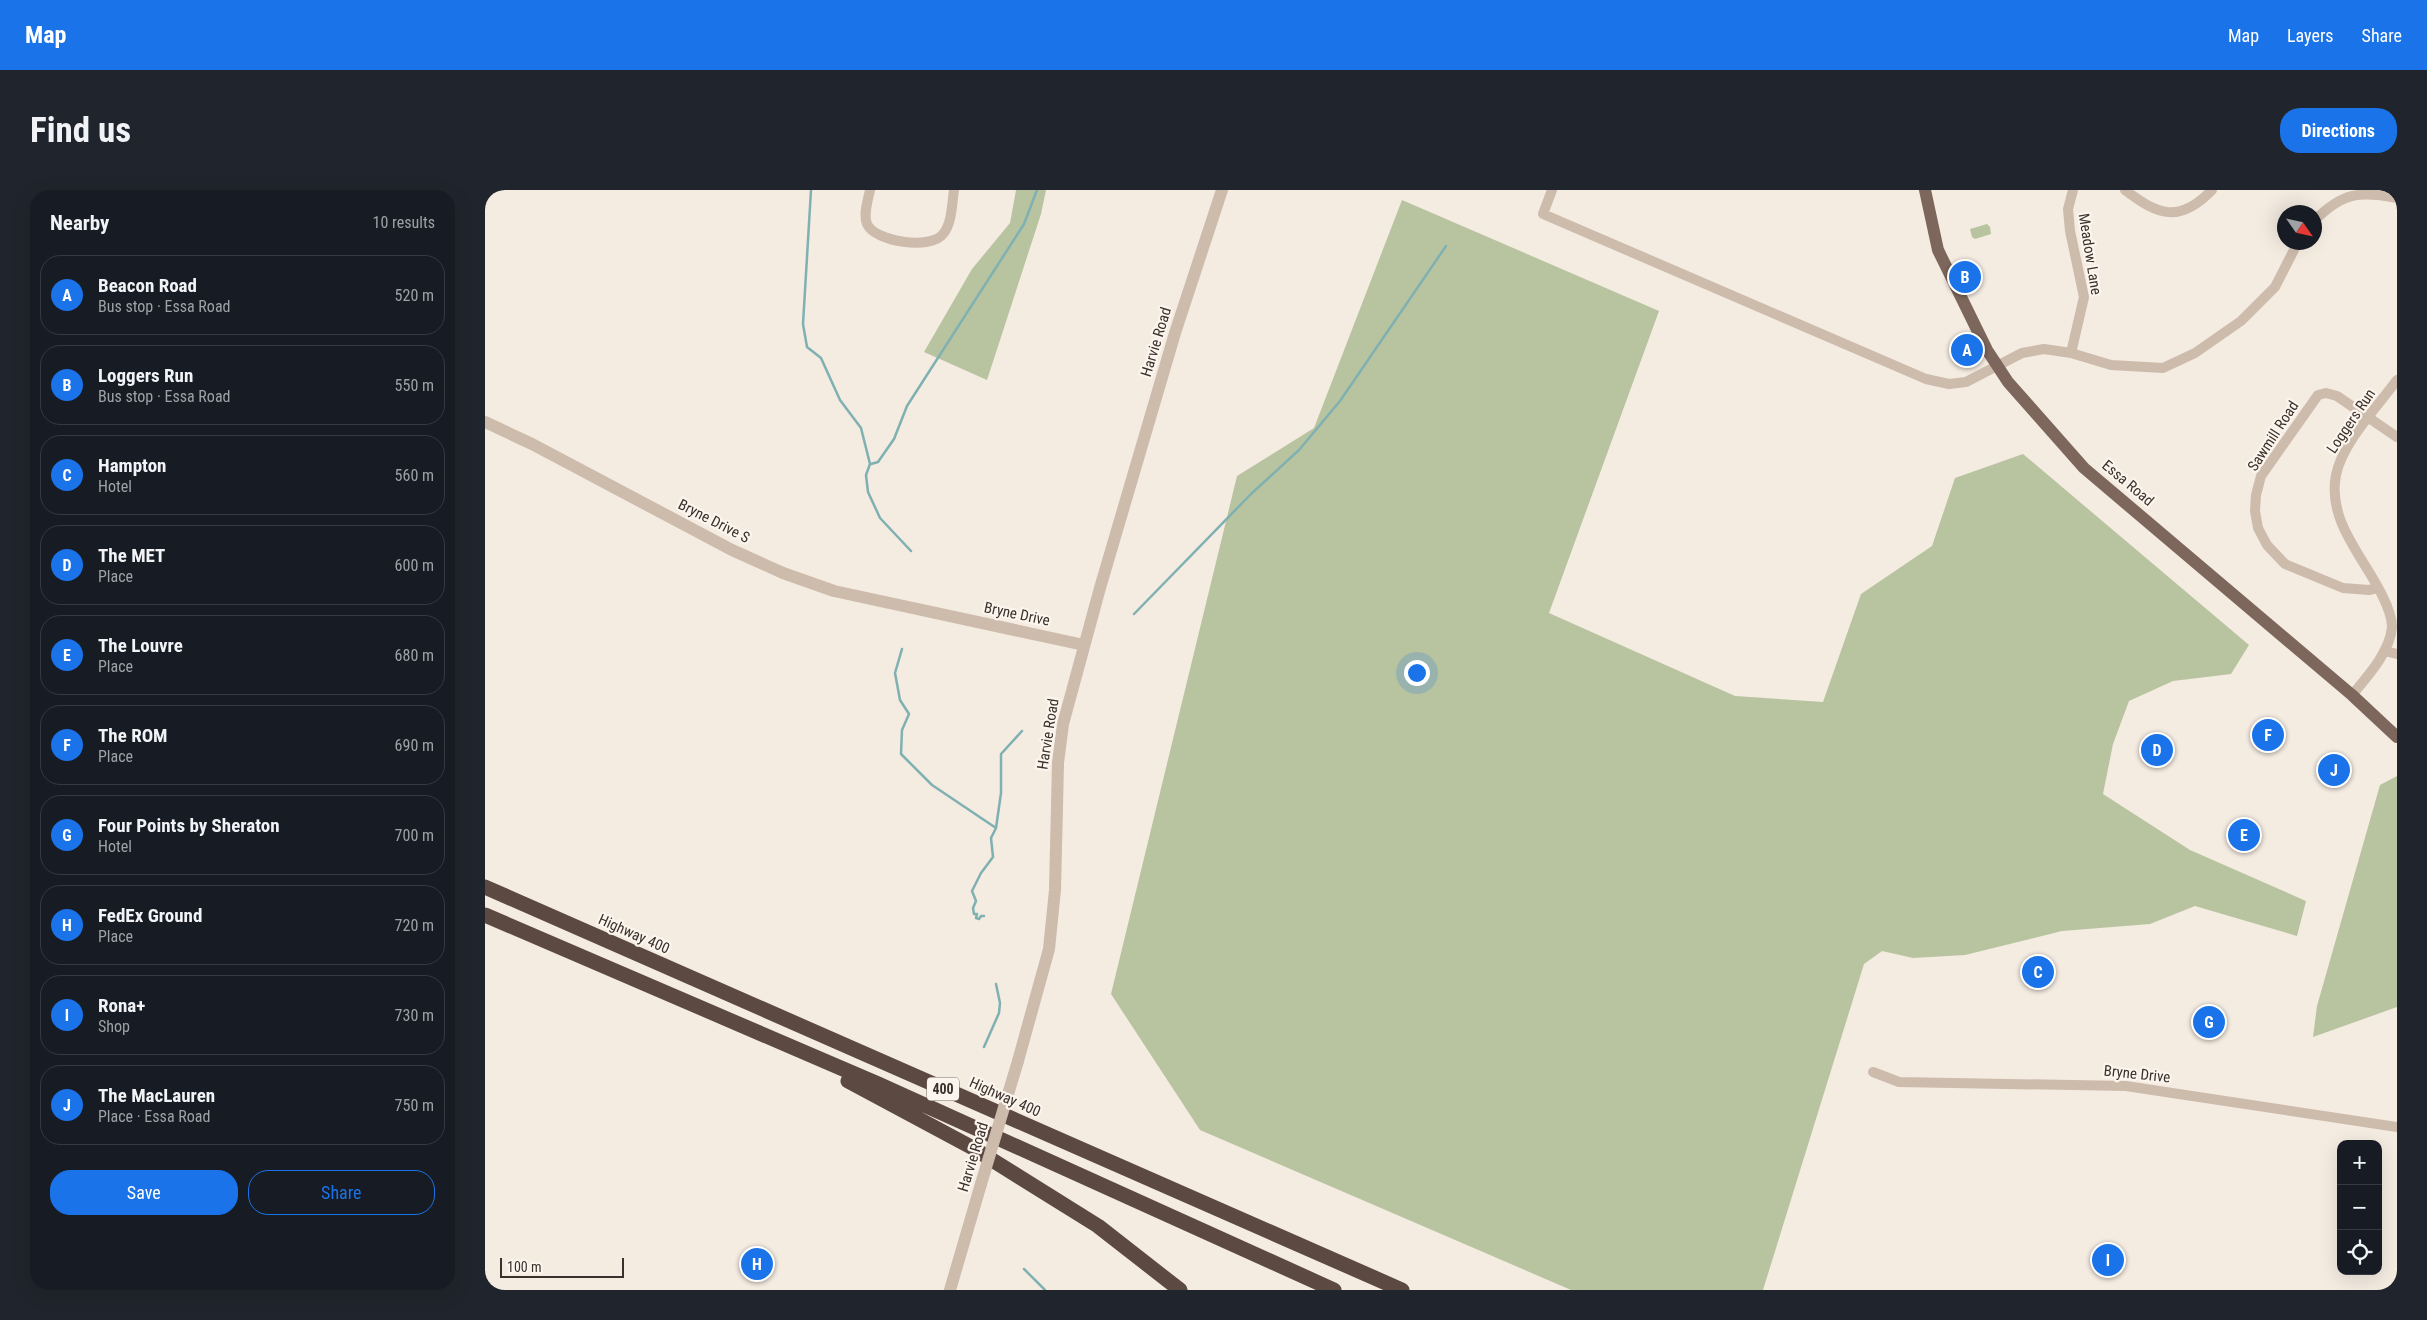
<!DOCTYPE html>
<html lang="en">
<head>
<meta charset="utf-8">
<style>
  :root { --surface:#171b24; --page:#20242c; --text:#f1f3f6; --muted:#9ea1a6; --line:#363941; --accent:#1a73e8 }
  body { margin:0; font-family:"Roboto Condensed",sans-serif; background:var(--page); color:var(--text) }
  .controls { position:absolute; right:15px; bottom:15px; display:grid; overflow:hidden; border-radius:10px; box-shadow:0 5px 20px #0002 }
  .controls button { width:45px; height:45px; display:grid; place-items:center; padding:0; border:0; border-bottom:1px solid var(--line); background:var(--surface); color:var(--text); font:25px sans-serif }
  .compass { position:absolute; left:1792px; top:15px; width:45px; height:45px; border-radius:50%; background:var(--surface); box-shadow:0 5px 20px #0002; rotate:124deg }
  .scale { position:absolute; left:15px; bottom:12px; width:124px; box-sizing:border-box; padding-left:5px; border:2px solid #3b302b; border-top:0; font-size:14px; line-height:18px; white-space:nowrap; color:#3b302b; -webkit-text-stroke:4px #fbf5ee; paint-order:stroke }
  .you { position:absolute; left:931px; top:482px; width:18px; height:18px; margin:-12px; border:4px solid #fff; border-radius:50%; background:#1a73e8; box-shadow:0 0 0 8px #1a73e833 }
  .badge { display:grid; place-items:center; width:32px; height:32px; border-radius:50%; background:var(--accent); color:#fff; font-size:16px; font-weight:700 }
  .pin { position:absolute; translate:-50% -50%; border:2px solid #fff; box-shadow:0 1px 5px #0006 }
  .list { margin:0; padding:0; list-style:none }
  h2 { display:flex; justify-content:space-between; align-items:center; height:65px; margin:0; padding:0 20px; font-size:21px }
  h2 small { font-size:16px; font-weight:400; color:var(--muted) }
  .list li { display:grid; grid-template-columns:32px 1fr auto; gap:15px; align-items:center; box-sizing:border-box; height:80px; margin:0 10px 10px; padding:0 10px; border:1px solid var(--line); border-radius:20px }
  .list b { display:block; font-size:19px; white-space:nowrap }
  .list p { margin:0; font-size:16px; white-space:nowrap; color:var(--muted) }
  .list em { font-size:16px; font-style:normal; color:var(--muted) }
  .actions { display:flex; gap:10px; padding:15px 20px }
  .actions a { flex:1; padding:11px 0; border:1px solid var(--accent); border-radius:20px; text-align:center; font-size:18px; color:var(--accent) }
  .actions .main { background:var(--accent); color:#fff }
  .icon { flex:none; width:28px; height:28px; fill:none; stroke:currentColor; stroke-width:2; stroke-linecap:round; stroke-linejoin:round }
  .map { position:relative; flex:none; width:1912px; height:1100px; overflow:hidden; border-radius:20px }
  header { display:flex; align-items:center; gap:30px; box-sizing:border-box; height:70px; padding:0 25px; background:var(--accent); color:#fff }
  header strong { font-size:24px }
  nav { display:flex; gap:28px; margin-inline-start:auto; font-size:18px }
  .intro { display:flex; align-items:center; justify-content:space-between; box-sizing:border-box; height:120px; padding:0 30px }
  h1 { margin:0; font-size:35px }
  .button { padding:12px 22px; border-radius:20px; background:var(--accent); color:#fff; font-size:18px; font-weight:700 }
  main { display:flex; gap:30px; padding:0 30px }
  aside { flex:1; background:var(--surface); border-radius:20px; box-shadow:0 5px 20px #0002 }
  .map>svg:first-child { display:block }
  .green { fill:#b8c4a0 }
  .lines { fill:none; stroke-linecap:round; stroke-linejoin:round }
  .stream { stroke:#7fb0b2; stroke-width:2.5 }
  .minor { stroke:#cdbbac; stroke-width:10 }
  .tertiary { stroke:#cdbbac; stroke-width:12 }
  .primary { stroke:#7d675c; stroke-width:12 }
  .motorway { stroke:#5c4a42; stroke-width:15 }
  .tertiary-bridge { stroke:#cdbbac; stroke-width:12 }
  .labels { text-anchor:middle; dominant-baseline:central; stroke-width:4.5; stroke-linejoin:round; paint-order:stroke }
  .shield { fill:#fbf5ee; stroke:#756b66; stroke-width:1 }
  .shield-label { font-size:14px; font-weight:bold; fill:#3b302b }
  .street-label { font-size:15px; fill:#3b302b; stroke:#fbf5ee }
</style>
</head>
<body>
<header>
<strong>Map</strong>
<nav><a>Map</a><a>Layers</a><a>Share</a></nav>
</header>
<div class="intro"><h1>Find us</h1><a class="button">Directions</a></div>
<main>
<aside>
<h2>Nearby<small>10 results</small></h2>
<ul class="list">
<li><span class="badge">A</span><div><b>Beacon Road</b><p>Bus stop · Essa Road</p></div><em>520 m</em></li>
<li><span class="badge">B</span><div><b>Loggers Run</b><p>Bus stop · Essa Road</p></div><em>550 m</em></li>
<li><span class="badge">C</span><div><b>Hampton</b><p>Hotel</p></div><em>560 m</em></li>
<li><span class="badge">D</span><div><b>The MET</b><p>Place</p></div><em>600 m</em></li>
<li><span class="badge">E</span><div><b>The Louvre</b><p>Place</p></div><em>680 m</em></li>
<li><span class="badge">F</span><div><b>The ROM</b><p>Place</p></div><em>690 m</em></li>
<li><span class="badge">G</span><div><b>Four Points by Sheraton</b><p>Hotel</p></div><em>700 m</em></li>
<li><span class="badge">H</span><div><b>FedEx Ground</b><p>Place</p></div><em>720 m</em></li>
<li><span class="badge">I</span><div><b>Rona+</b><p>Shop</p></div><em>730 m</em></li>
<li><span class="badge">J</span><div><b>The MacLauren</b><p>Place · Essa Road</p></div><em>750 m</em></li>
</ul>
<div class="actions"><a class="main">Save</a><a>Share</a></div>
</aside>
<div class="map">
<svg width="1912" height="1100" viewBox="0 0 1912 1100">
  <rect width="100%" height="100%" fill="#f4ebe1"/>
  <path class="green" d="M531 0H561L556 24 502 190 439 162 487 79 525 33Z
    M917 10 1174 121 1064 423 1250 506 1338 512 1376 404 1447 356 1470 288 1538 264 1764 455 1746 484 1688 491 1644 511 1628 554 1618 604 1705 660 1821 711 1812 746 1710 716 1665 734 1577 741 1480 765 1428 768 1397 761 1379 774 1278 1100H1086L715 940 626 804 752 286 829 238Z
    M1502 34 1505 37 1506 44 1490 49 1487 47 1485 39Z
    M1912 586V817L1828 847 1832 816 1895 595Z"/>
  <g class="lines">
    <path class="stream" d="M326 0 318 134 322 157 336 168 355 210 376 238 385 274 381 285 383 302 395 328 426 361
      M386 274 393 272 409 249 422 216 539 34 552 0
      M649 424 766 304 814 260 855 211 961 56
      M417 459 410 483 415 510 424 524 417 540 416 564 447 595 511 638
      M499 726H496L494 729 491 728 492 724H489L488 718 491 711 487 701 496 683 508 667 506 648 511 638 516 603V564L537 541
      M499 857 514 823 515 813 511 794
      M539 1079 560 1100"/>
    <path class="minor" d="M385 0C383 10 378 24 382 34 390 52 446 60 458 44 467 34 467 13 469 0
      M1067 0 1058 24 1441 189 1464 194 1481 192 1537 163 1559 159 1586 163 1626 175 1678 178 1710 163 1756 131 1790 97 1813 52
      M1640 0C1673 25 1694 34 1727 0
      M1830 30C1858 2 1875 1 1912 8
      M1586 163 1599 107 1585 41 1583 19 1588 0
      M1893 398 1884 400 1858 398 1800 374 1782 355 1773 338 1770 321 1771 305 1776 286 1833 205 1841 203 1852 206 1912 247
      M1899 461 1912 464
      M1867 505C1882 487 1905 462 1907 437 1907 426 1902 415 1897 405 1878 366 1842 331 1851 285 1857 253 1893 216 1912 190
      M1388 882 1414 892 1641 896 1912 937"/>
    <path class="tertiary" d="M0 232 47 254 247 360 298 383 349 401 599 455
      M533 871 564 759 570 700 573 573 578 534 615 398 690 143 737 0
      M465 1100 496 994"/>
    <path class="primary" d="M1440 0 1453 60 1502 160 1523 192 1599 278 1867 505 1912 547"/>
    <path class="motorway" d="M0 697 917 1100
      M0 725 393 894 849 1100
      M363 891 488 958 613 1036 695 1100"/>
    <path class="tertiary-bridge" d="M496 994 533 871"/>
  </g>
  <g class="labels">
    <rect class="shield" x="442" y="887.5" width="32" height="23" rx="4"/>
    <g class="shield-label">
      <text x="458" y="899">400</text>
    </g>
    <g class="street-label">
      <text transform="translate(1605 64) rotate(81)">Meadow Lane</text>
      <text transform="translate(671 152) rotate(-73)">Harvie Road</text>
      <text transform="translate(1866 231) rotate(-56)">Loggers Run</text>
      <text transform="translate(1788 246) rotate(-57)">Sawmill Road</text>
      <text transform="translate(1643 293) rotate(40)">Essa Road</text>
      <text transform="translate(229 331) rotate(27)">Bryne Drive S</text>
      <text transform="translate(532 424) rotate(12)">Bryne Drive</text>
      <text transform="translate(563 544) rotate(-81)">Harvie Road</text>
      <text transform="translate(149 744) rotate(24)">Highway 400</text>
      <text transform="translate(1652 884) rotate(6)">Bryne Drive</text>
      <text transform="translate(520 907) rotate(24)">Highway 400</text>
      <text transform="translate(488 967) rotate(-73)">Harvie Road</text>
    </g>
  </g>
</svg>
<div class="controls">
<button>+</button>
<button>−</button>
<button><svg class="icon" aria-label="locate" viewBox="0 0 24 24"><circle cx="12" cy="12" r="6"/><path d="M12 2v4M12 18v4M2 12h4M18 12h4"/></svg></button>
</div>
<svg class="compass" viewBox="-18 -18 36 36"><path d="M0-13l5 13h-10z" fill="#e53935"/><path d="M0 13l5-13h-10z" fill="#9ea1a6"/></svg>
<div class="scale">100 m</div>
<div class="you"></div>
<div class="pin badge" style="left:1482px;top:160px">A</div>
<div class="pin badge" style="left:1480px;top:87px">B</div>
<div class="pin badge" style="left:1553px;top:782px">C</div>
<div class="pin badge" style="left:1672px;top:560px">D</div>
<div class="pin badge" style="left:1759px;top:645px">E</div>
<div class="pin badge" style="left:1783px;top:545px">F</div>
<div class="pin badge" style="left:1724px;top:832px">G</div>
<div class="pin badge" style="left:272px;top:1074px">H</div>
<div class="pin badge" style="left:1623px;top:1070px">I</div>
<div class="pin badge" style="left:1849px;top:580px">J</div>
</div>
</main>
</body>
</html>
